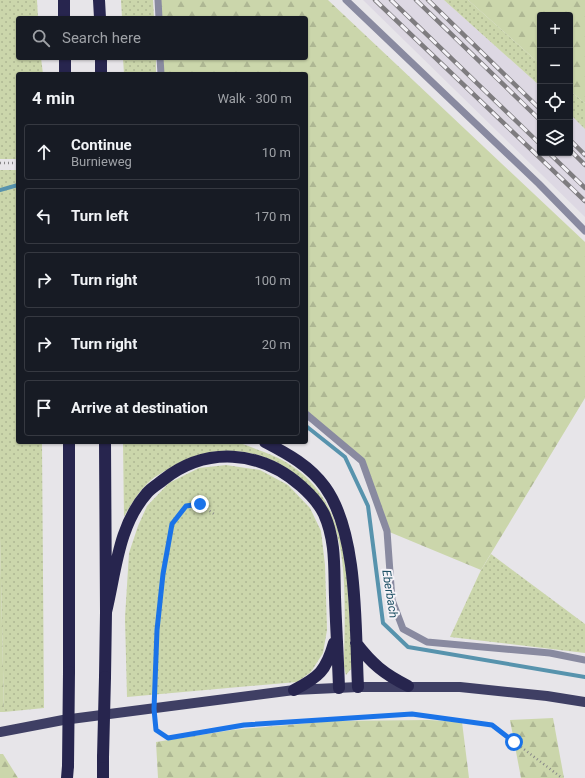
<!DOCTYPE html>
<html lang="en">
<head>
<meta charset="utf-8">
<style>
  :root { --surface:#171b24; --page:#242831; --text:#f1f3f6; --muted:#9ea1a6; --line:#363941 }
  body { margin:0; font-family:Roboto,sans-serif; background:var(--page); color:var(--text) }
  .controls { position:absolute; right:12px; top:12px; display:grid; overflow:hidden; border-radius:4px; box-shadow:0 1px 3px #0004 }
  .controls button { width:36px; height:36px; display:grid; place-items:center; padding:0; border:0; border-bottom:1px solid var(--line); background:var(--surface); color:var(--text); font:20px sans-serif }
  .stop { position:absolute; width:12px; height:12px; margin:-9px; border:3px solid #1a73e8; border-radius:50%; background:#fff }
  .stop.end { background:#1a73e8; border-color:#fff; box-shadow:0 1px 4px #0008 }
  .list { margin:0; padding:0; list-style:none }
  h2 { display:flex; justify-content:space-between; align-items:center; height:52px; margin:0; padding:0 16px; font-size:17px }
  h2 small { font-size:13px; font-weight:400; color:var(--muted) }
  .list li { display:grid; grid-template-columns:26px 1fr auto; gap:12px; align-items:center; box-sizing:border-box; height:56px; margin:0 8px 8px; padding:0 8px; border:1px solid var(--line); border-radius:4px }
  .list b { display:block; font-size:15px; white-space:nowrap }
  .list p { margin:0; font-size:13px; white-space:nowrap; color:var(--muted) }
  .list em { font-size:13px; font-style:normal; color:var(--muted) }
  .icon { flex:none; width:22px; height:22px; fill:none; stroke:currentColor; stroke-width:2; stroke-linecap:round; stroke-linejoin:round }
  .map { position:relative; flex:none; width:585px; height:778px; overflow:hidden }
  .search { position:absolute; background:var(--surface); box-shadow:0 1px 3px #0004; left:16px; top:16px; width:292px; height:44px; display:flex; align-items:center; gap:10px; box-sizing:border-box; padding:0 14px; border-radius:4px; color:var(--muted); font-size:15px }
  .panel { position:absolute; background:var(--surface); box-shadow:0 1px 3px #0004; left:16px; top:72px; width:292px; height:372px; border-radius:4px }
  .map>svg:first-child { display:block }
  .built { fill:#ddd8e3 }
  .grass { fill:url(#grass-dots) }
  .forest { fill:url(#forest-firs) }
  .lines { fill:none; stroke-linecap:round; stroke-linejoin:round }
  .stream { stroke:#5793ad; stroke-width:4 }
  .path { stroke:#878688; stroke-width:2.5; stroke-dasharray:1 3; stroke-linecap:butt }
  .lane { stroke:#898aa0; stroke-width:7 }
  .primary { stroke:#3f3f64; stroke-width:10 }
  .highway { stroke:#27254e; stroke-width:12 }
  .rail-casing { stroke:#7e7c7f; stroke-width:4.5 }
  .rail { stroke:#f4f2f7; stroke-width:3; stroke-dasharray:9; stroke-linecap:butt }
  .highway-bridge { stroke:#27254e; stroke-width:12 }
  .route { stroke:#1a73e8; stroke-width:5 }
  .labels { text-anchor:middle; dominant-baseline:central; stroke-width:4; stroke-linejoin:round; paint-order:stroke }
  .water-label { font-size:12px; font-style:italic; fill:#1e5064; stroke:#f4f2f7 }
</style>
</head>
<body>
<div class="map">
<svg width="585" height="778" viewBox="0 0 585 778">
  <defs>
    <pattern id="grass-dots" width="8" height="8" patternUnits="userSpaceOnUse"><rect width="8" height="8" fill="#cbd6ab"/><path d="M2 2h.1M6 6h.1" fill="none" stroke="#aeb793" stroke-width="1.8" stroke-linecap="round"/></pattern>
    <pattern id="forest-firs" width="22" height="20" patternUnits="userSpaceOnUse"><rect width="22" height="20" fill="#cbd6ab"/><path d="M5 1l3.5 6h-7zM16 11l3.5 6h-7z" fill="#aeb793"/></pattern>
  </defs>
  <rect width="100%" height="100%" fill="#e7e5e9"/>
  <path class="built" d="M363 0H444L540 86V153H570V114L585 129V217Z"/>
  <path class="grass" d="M0 0H37L38 18H18V58H41L43 74H18V159H0Z
    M121 0H153L154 18H122Z
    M444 0H468L540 64V86Z
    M123 58H156V74H124Z
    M570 91 585 103V129L570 114Z
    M0 170H18V442H42L44 708 4 712 0 537Z
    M123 442C149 442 176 442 202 442 212 442 225 440 235 442 245 444 255 449 264 452 356 486 346 580 352 660L351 669 346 675 344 667C344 627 349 560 333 523 305 458 229 429 168 469 162 473 155 476 150 481 139 491 131 504 124 517Z
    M226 465 260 470 288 485 310 508 321 531 325 565 327 630 323 653 311 672 297 682 127 697 125 618 129 553 138 526 147 506 169 483 199 468Z
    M491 554 585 624V653L450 637 481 570Z"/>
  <path class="forest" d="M158 0H328L585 242V398L481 570 387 531 362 461 306 414V74H161L160 58H306V18H159Z
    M468 0H585V103L570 91V15H540V64Z
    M0 537 4 712H0Z
    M553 718 564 778H521L510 720Z
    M428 720 462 722 469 778H158L156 742 232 730 333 721Z
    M0 754H3L18 778H0Z"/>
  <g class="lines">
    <path class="stream" d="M0 190 18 185
      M306 426 345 457 368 506 383 623 408 647 585 677"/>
    <path class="path" d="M0 163H18
      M154 698 157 630 163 574 172 524 186 506 200 504 214 514
      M155 719 156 730 168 738 244 725 412 714 492 725 562 778"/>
    <path class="lane" d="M158 0 159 18
      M346 0 539 184 585 231
      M160 58 161 74
      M306 414 362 461 387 531 392 600 403 629 427 642 550 653 585 660"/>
    <path class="primary" d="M0 732 63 720 294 690 358 687H460L547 696 585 702"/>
    <path class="highway" d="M64 0V18
      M99 0 100 18
      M65 58V74
      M101 58V74
      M265 442C288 454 310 466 325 487 359 534 355 630 358 687
      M106 612C116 571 118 526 147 493 151 488 158 484 163 480 206 446 260 450 301 486 309 493 319 504 324 514 336 541 334 568 335 597 336 627 338 657 339 688
      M356 643C372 664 384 674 408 686
      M69 672V442
      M105 677 106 612 105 442
      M294 690C319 677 326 671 334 643
      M67 778 68 766
      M103 778V757"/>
    <g class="rail-casing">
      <path id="rail" d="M375 0 585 201
        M391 0 540 144
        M416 0 540 120
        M428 0 540 109
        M570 140 585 155
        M570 150 585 165
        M549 153 585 188"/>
    </g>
    <use href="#rail" class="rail"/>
    <path class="highway-bridge" d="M103 757 105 677
      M68 766 69 672"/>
  </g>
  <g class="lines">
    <path class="route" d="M200 504 186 506 172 524 163 574 157 630 154 709 156 730 168 738 244 725 412 714 492 725 514 742"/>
  </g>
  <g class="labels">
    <g class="water-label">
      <text transform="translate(390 594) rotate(81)">Eberbach</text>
    </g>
  </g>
</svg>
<div class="controls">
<button>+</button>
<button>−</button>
<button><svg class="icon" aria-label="locate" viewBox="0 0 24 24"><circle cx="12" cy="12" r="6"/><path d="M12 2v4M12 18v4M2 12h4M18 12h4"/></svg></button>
<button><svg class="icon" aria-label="layers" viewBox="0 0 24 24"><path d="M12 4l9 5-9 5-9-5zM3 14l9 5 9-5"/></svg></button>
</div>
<div class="stop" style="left:514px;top:742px"></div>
<div class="stop end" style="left:200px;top:504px"></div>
<div class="search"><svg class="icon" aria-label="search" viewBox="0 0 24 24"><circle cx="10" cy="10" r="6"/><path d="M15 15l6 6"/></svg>Search here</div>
<section class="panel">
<h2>4 min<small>Walk · 300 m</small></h2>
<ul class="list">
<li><svg class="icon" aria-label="ahead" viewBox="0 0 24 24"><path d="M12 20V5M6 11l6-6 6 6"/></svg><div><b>Continue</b><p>Burnieweg</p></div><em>10 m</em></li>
<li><svg class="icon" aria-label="left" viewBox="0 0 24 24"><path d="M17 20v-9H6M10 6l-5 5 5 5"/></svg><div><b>Turn left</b></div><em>170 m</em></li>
<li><svg class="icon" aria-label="right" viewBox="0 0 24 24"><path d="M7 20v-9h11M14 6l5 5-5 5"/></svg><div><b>Turn right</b></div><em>100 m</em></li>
<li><svg class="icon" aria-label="right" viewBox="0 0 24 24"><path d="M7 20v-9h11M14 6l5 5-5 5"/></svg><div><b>Turn right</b></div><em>20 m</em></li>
<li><svg class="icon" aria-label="arrive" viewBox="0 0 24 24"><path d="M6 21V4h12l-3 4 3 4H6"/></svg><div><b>Arrive at destination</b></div></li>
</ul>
</section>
</div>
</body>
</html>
